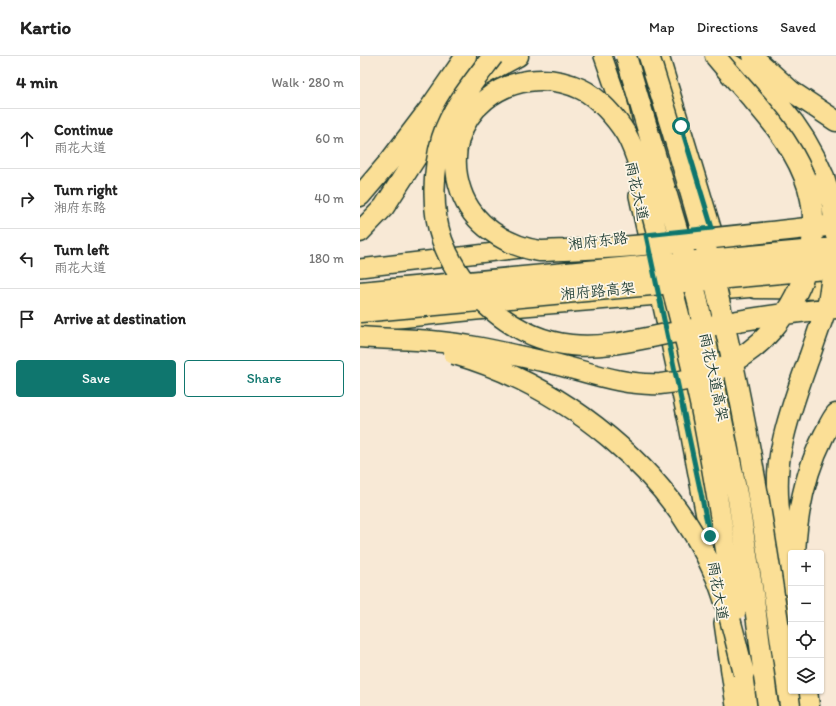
<!DOCTYPE html>
<html lang="en">
<head>
<meta charset="utf-8">
<style>
  :root { --surface:#fff; --page:#f2f2f2; --text:#222; --muted:#767676; --line:#e0e0e0; --accent:#0f766e }
  body { margin:0; font-family:Itim,"LXGW WenKai TC",sans-serif; background:var(--page); color:var(--text) }
  .controls { position:absolute; right:12px; bottom:12px; display:grid; overflow:hidden; border-radius:4px; box-shadow:0 1px 3px #0004 }
  .controls button { width:36px; height:36px; display:grid; place-items:center; padding:0; border:0; border-bottom:1px solid var(--line); background:var(--surface); color:var(--text); font:20px sans-serif }
  .stop { position:absolute; width:12px; height:12px; margin:-9px; border:3px solid #0f766e; border-radius:50%; background:#fff }
  .stop.end { background:#0f766e; border-color:#fff; box-shadow:0 1px 4px #0008 }
  .list { margin:0; padding:0; list-style:none }
  h2 { display:flex; justify-content:space-between; align-items:center; height:52px; margin:0; padding:0 16px; font-size:17px }
  h2 small { font-size:13px; font-weight:400; color:var(--muted) }
  .list li { display:grid; grid-template-columns:26px 1fr auto; gap:12px; align-items:center; box-sizing:border-box; height:60px; padding:0 16px; border-top:1px solid var(--line) }
  .list b { display:block; font-size:15px; white-space:nowrap }
  .list p { margin:0; font-size:13px; white-space:nowrap; color:var(--muted) }
  .list em { font-size:13px; font-style:normal; color:var(--muted) }
  .actions { display:flex; gap:8px; padding:12px 16px }
  .actions a { flex:1; padding:9px 0; border:1px solid var(--accent); border-radius:4px; text-align:center; font-size:14px; color:var(--accent) }
  .actions .main { background:var(--accent); color:#fff }
  .icon { flex:none; width:22px; height:22px; fill:none; stroke:currentColor; stroke-width:2; stroke-linecap:round; stroke-linejoin:round }
  .map { position:relative; flex:none; width:476px; height:650px; overflow:hidden }
  header { display:flex; align-items:center; gap:24px; box-sizing:border-box; height:56px; padding:0 20px; background:var(--surface); border-bottom:1px solid var(--line) }
  header strong { font-size:19px }
  nav { display:flex; gap:22px; margin-inline-start:auto; font-size:14px }
  main { display:flex }
  aside { flex:1; background:var(--surface) }
  .map>svg:first-child { display:block }
  .lines { fill:none; stroke-linecap:round; stroke-linejoin:round }
  .primary-casing { stroke:#1f3d34; stroke-width:20 }
  .highway-casing { stroke:#1f3d34; stroke-width:23 }
  .primary { stroke:#fbdf96; stroke-width:17 }
  .highway { stroke:#fbdf96; stroke-width:20 }
  .highway-bridge-casing { stroke:#1f3d34; stroke-width:23; stroke-linecap:butt }
  .highway-bridge { stroke:#fbdf96; stroke-width:20 }
  .route { stroke:#0f766e; stroke-width:5 }
  .labels { text-anchor:middle; dominant-baseline:central; stroke-width:3.5; stroke-linejoin:round; paint-order:stroke }
  .street-label { font-size:15px; fill:#1f3d34; stroke:#fcf5e5 }
</style>
</head>
<body>
<header>
<strong>Kartio</strong>
<nav><a>Map</a><a>Directions</a><a>Saved</a></nav>
</header>
<main>
<aside>
<h2>4 min<small>Walk · 280 m</small></h2>
<ul class="list">
<li><svg class="icon" aria-label="ahead" viewBox="0 0 24 24"><path d="M12 20V5M6 11l6-6 6 6"/></svg><div><b>Continue</b><p>雨花大道</p></div><em>60 m</em></li>
<li><svg class="icon" aria-label="right" viewBox="0 0 24 24"><path d="M7 20v-9h11M14 6l5 5-5 5"/></svg><div><b>Turn right</b><p>湘府东路</p></div><em>40 m</em></li>
<li><svg class="icon" aria-label="left" viewBox="0 0 24 24"><path d="M17 20v-9H6M10 6l-5 5 5 5"/></svg><div><b>Turn left</b><p>雨花大道</p></div><em>180 m</em></li>
<li><svg class="icon" aria-label="arrive" viewBox="0 0 24 24"><path d="M6 21V4h12l-3 4 3 4H6"/></svg><div><b>Arrive at destination</b></div></li>
</ul>
<div class="actions"><a class="main">Save</a><a>Share</a></div>
</aside>
<div class="map">
<svg width="476" height="650" viewBox="0 0 476 650">
  <rect width="100%" height="100%" fill="#f8e9d6"/>
  <filter id="ink" filterUnits="userSpaceOnUse"><feTurbulence type="fractalNoise" baseFrequency=".025" numOctaves="2"/><feDisplacementMap in="SourceGraphic" scale="8" xChannelSelector="R" yChannelSelector="G"/><feConvolveMatrix kernelMatrix="1 2 1 2 8 2 1 2 1" color-interpolation-filters="sRGB"/></filter>
  <g filter="url(#ink)">
    <g class="lines">
      <g class="primary-casing">
        <path id="primary" d="M243 0 258 43 265 76
          M300 0 352 172 356 194
          M278 140 328 370 355 513
          M0 212 169 192
          M0 267 116 255 408 231
          M422 520 431 583
          M363 567 375 650"/>
      </g>
      <g class="highway-casing">
        <path id="highway" d="M356 0C406 25 443 70 464 121
          M392 0 431 35 476 65
          M117 28 137 11 158 0
          M0 140 29 106 70 52 106 0
          M0 176 24 151 62 92 91 55
          M395 232 476 233
          M435 497C437 455 445 417 464 379 468 372 471 364 476 358
          M431 534C424 487 411 436 422 389 428 359 439 330 449 302
          M382 600 388 650
          M447 635 449 650"/>
      </g>
      <use href="#primary" class="primary"/>
      <use href="#highway" class="highway"/>
      <g class="highway-bridge-casing">
        <path id="highway-bridge" d="M133 0C114 25 92 51 82 82 73 114 71 153 82 184 101 237 154 283 211 289 248 293 286 281 323 275 374 265 424 257 476 252
          M266 0 337 241 378 443 394 543 408 650
          M289 0C311 71 334 143 352 215 387 359 410 504 430 650
          M464 121 472 147 476 180
          M0 236 476 192
          M0 256 476 212
          M0 281C24 283 48 283 71 285 108 288 146 297 182 305 221 313 259 330 300 328 341 325 385 306 412 274 448 233 465 171 444 120 425 73 386 38 355 0
          M94 298C205 330 310 414 356 521 369 551 375 585 384 617
          M449 302 468 247 475 200
          M376 554C364 485 354 416 340 347 328 292 314 238 299 184 290 154 281 104 266 78 257 63 237 40 221 33 152 1 75 59 101 135 112 168 146 190 180 195 188 195 196 194 204 194 227 193 250 192 273 190 341 184 409 176 476 169"/>
      </g>
      <use href="#highway-bridge" class="highway-bridge"/>
    </g>
  </g>
  <g class="lines" filter="url(#ink)">
    <path class="route" d="M321 70 352 172 286 179 350 480"/>
  </g>
  <g class="labels">
    <g class="street-label">
      <text transform="translate(277 135) rotate(78)">雨花大道</text>
      <text transform="translate(238 185) rotate(-7)">湘府东路</text>
      <text transform="translate(238 235) rotate(-5)">湘府路高架</text>
      <text transform="translate(354 321) rotate(78)">雨花大道高架</text>
      <text transform="translate(358 535) rotate(81)">雨花大道</text>
    </g>
  </g>
</svg>
<div class="controls">
<button>+</button>
<button>−</button>
<button><svg class="icon" aria-label="locate" viewBox="0 0 24 24"><circle cx="12" cy="12" r="6"/><path d="M12 2v4M12 18v4M2 12h4M18 12h4"/></svg></button>
<button><svg class="icon" aria-label="layers" viewBox="0 0 24 24"><path d="M12 4l9 5-9 5-9-5zM3 14l9 5 9-5"/></svg></button>
</div>
<div class="stop" style="left:321px;top:70px"></div>
<div class="stop end" style="left:350px;top:480px"></div>
</div>
</main>
</body>
</html>
